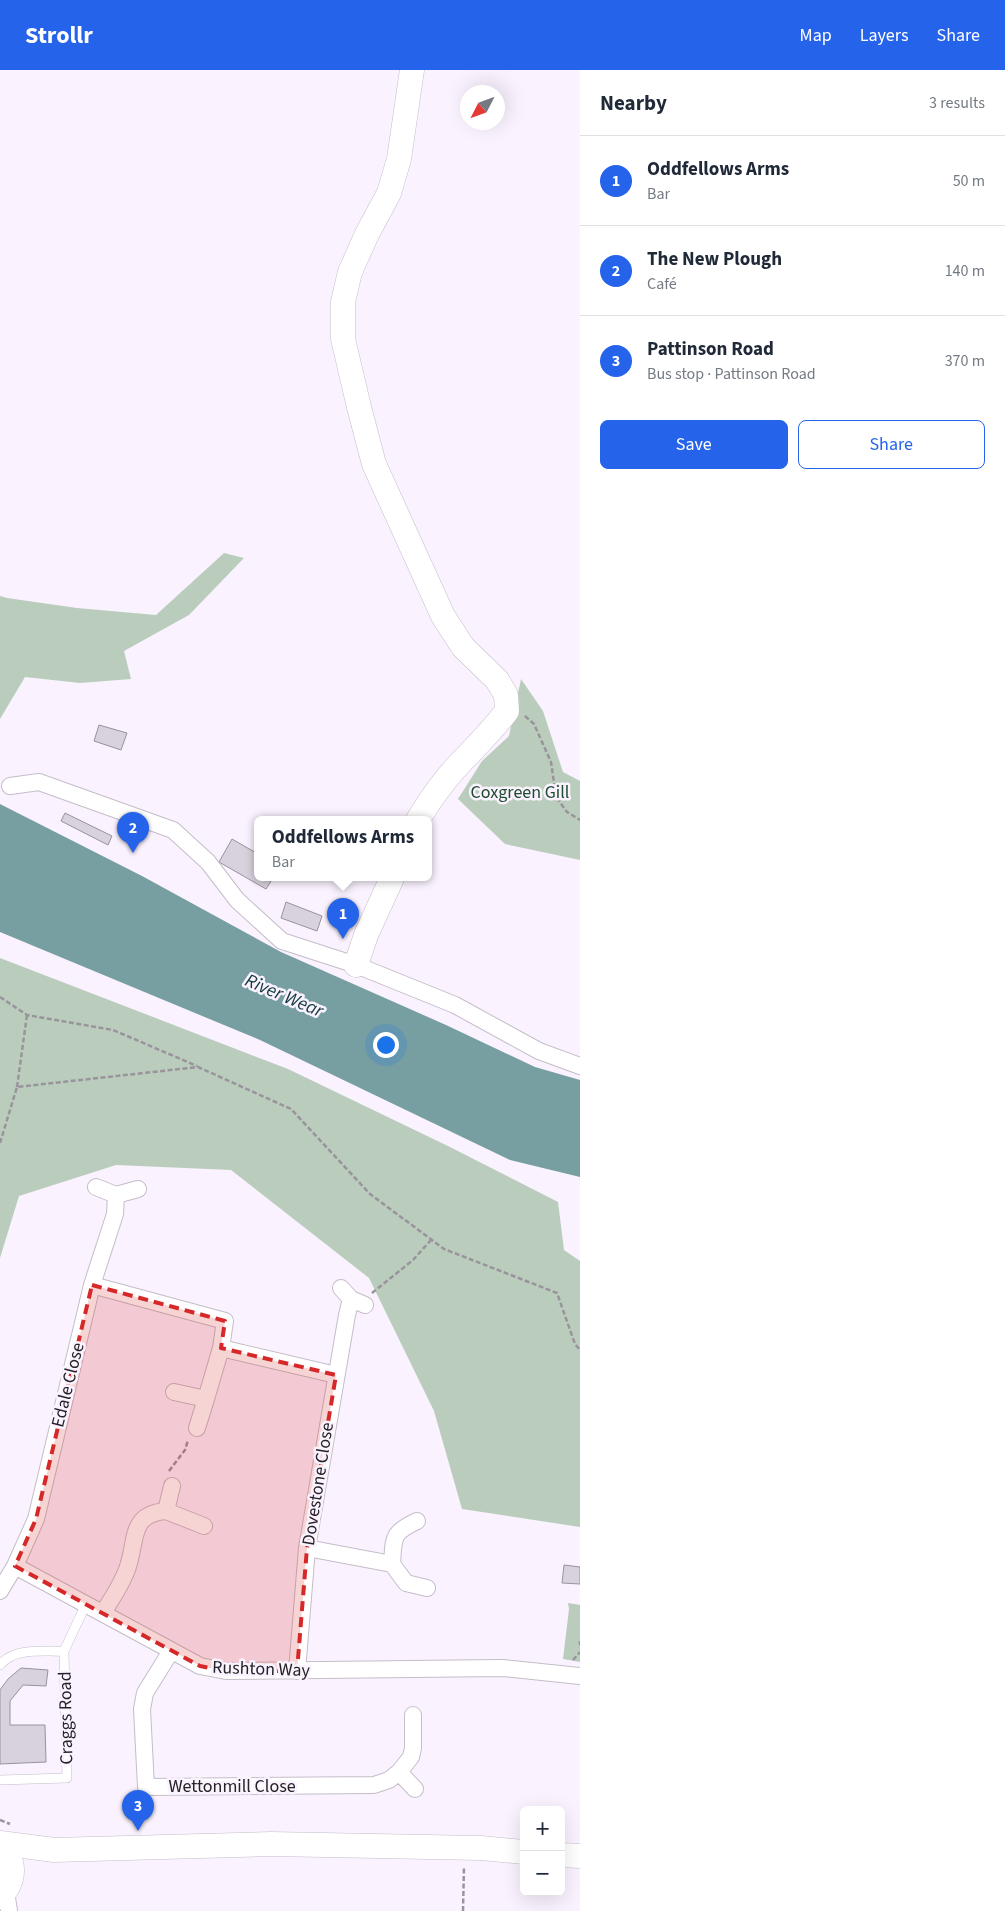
<!DOCTYPE html>
<html lang="en">
<head>
<meta charset="utf-8">
<style>
  :root { --surface:#fff; --page:#f6f6f7; --text:#1f2937; --muted:#747a83; --line:#e0e1e3; --accent:#2563eb }
  body { margin:0; font-family:"Source Sans 3",sans-serif; background:var(--page); color:var(--text) }
  .controls { position:absolute; right:15px; bottom:15px; display:grid; overflow:hidden; border-radius:8px; box-shadow:0 5px 20px #0002 }
  .controls button { width:45px; height:45px; display:grid; place-items:center; padding:0; border:0; border-bottom:1px solid var(--line); background:var(--surface); color:var(--text); font:25px sans-serif }
  .compass { position:absolute; left:460px; top:15px; width:45px; height:45px; border-radius:50%; background:var(--surface); box-shadow:0 5px 20px #0002; rotate:228deg }
  .you { position:absolute; left:385px; top:974px; width:18px; height:18px; margin:-12px; border:4px solid #fff; border-radius:50%; background:#1a73e8; box-shadow:0 0 0 8px #1a73e833 }
  .badge { display:grid; place-items:center; width:32px; height:32px; border-radius:50%; background:var(--accent); color:#fff; font-size:16px; font-weight:700 }
  .pin { position:absolute; translate:-50% -41px; filter:drop-shadow(0 1px 2px #0008) }
  .pin::after { content:''; position:absolute; top:26px; width:18px; height:15px; background:inherit; clip-path:polygon(0 0,100% 0,50% 100%) }
  .popup { position:absolute; left:254px; top:746px; width:178px; height:65px; box-sizing:border-box; display:grid; place-content:center; border-radius:8px; background:var(--surface); filter:drop-shadow(0 1px 4px #0005); font-size:16px; white-space:nowrap; color:var(--muted) }
  .popup b { font-size:19px; color:var(--text) }
  .popup::after { content:''; position:absolute; left:50%; top:100%; margin-left:-10px; border:10px solid transparent; border-top-color:var(--surface) }
  .list { margin:0; padding:0; list-style:none }
  h2 { display:flex; justify-content:space-between; align-items:center; height:65px; margin:0; padding:0 20px; font-size:21px }
  h2 small { font-size:16px; font-weight:400; color:var(--muted) }
  .list li { display:grid; grid-template-columns:32px 1fr auto; gap:15px; align-items:center; box-sizing:border-box; height:90px; padding:0 20px; border-top:1px solid var(--line) }
  .list b { display:block; font-size:19px; white-space:nowrap }
  .list p { margin:0; font-size:16px; white-space:nowrap; color:var(--muted) }
  .list em { font-size:16px; font-style:normal; color:var(--muted) }
  .actions { display:flex; gap:10px; padding:15px 20px }
  .actions a { flex:1; padding:11px 0; border:1px solid var(--accent); border-radius:8px; text-align:center; font-size:18px; color:var(--accent) }
  .actions .main { background:var(--accent); color:#fff }
  .map { position:relative; flex:none; width:580px; height:1841px; overflow:hidden }
  header { display:flex; align-items:center; gap:30px; box-sizing:border-box; height:70px; padding:0 25px; background:var(--accent); color:#fff }
  header strong { font-size:24px }
  nav { display:flex; gap:28px; margin-inline-start:auto; font-size:18px }
  main { display:flex }
  aside { flex:1; background:var(--surface) }
  .map>svg:first-child { display:block }
  .green { fill:#bacdbd }
  .water { fill:#779fa2 }
  .building { fill:#d8d2dd; stroke:#99929d }
  .lines { fill:none; stroke-linecap:round; stroke-linejoin:round }
  .lane-casing { stroke:#c5bdc8; stroke-width:10 }
  .street-casing { stroke:#c5bdc8; stroke-width:18 }
  .secondary-casing { stroke:#c5bdc8; stroke-width:25 }
  .path { stroke:#99949c; stroke-width:2.5; stroke-dasharray:5 2.5; stroke-linecap:butt }
  .lane { stroke:#fff; stroke-width:9 }
  .street { stroke:#fff; stroke-width:16 }
  .secondary { stroke:#fff; stroke-width:24 }
  .marked { fill:#d62828; fill-opacity:0.2; stroke:#d62828; stroke-width:4; stroke-dasharray:10 6; stroke-linejoin:round }
  .labels { text-anchor:middle; dominant-baseline:central; stroke-width:5; stroke-linejoin:round; paint-order:stroke }
  .park-label { font-size:18px; fill:#1d4b2b; stroke:#faf2fe }
  .street-label { font-size:18px; fill:#242226; stroke:#faf2fe }
  .water-label { font-size:19px; font-style:italic; fill:#113a3c; stroke:#faf2fe }
</style>
</head>
<body>
<header>
<strong>Strollr</strong>
<nav><a>Map</a><a>Layers</a><a>Share</a></nav>
</header>
<main>
<div class="map">
<svg width="580" height="1841" viewBox="0 0 580 1841">
  <rect width="100%" height="100%" fill="#faf2fe"/>
  <path class="green" d="M224 483 244 488 189 545 124 581 131 609 80 613 25 607 0 649V526L7 528 77 538 156 545Z
    M521 609 543 641 563 702 580 711V790L505 774 458 729 482 691 509 666Z
    M0 888 288 999 450 1077 558 1132 564 1180 580 1191V1457L462 1439 434 1341 369 1208 231 1100 116 1095 19 1126 0 1188Z
    M568 1533 580 1535V1592L563 1589 569 1539Z"/>
  <path class="water" d="M0 734 142 806 281 882 446 955 535 997 580 1010V1107L510 1090 260 970 0 862Z"/>
  <path class="building" d="M99 655 127 663 121 680 94 671Z
    M65 743 112 766 108 775 61 751Z
    M232 769 258 784V808H273L266 819 219 792Z
    M286 832 322 846 317 861 281 848Z
    M564 1495 580 1497V1514L562 1513Z
    M21 1598 48 1600 46 1616 23 1615 10 1631V1655H45L46 1692 0 1694V1620L8 1609Z"/>
  <g class="lines">
    <g class="lane-casing">
      <path id="lane" d="M0 1595C14 1577 44 1582 64 1581
        M0 1710 67 1708 64 1581 86 1534"/>
    </g>
    <g class="street-casing">
      <path id="street" d="M10 716 39 712 173 760 208 792 237 830 282 871 356 895 455 935 539 981 580 996
        M116 1125 138 1119
        M92 1215 225 1251 221 1278 336 1305
        M341 1218 351 1229 365 1235
        M174 1322 206 1329 221 1278
        M197 1358 206 1329
        M166 1441 204 1456
        M417 1451C391 1463 394 1468 392 1494L406 1513 427 1518
        M307 1478 392 1494
        M15 1496 200 1596 226 1601 503 1598 580 1606
        M0 1521 15 1496 36 1449 92 1215 115 1144 116 1125 96 1117
        M103 1543C111 1530 120 1517 126 1502 138 1474 127 1444 166 1441L172 1416
        M171 1581 145 1623 142 1639 146 1717 374 1715 389 1710 399 1702
        M297 1601 307 1478 347 1245 351 1229
        M413 1645V1678L411 1687 399 1702 415 1719
        M6 1821 9 1841"/>
    </g>
    <g class="secondary-casing">
      <path id="secondary" d="M412 0 399 89 389 123 367 164 350 202 343 232V269L359 337 374 394 443 546 463 577 497 610 506 625 507 641C495 657 482 670 468 685 450 702 430 729 418 750
        M356 895 366 865 392 808
        M0 1773 54 1780 271 1774 481 1778 524 1782
        M0 1776C17 1791 15 1812 0 1827
        M561 1785 580 1786"/>
    </g>
    <path class="path" d="M525 646 534 654 551 692 556 727 567 742 580 750
      M0 927 27 945 113 960 197 996
      M17 1017 27 945
      M0 1073 17 1017 198 997 291 1039 370 1124 444 1179 557 1223 575 1274 580 1280
      M372 1223 413 1190 431 1170
      M169 1401 185 1380 188 1370
      M580 1571V1575
      M573 1590 580 1582
      M0 1750 10 1754
      M463 1841 464 1796"/>
    <use href="#lane" class="lane"/>
    <use href="#street" class="street"/>
    <use href="#secondary" class="secondary"/>
  </g>
  <path class="marked" d="M92 1215 225 1251 221 1278 336 1305 307 1478 297 1601H226L200 1596 15 1496 36 1449Z"/>
  <g class="labels">
    <g class="park-label">
      <text x="520" y="722">Coxgreen Gill</text>
    </g>
    <g class="street-label">
      <text transform="translate(68 1315) rotate(-76)">Edale Close</text>
      <text transform="translate(318 1414) rotate(-81)">Dovestone Close</text>
      <text transform="translate(261 1599) rotate(2)">Rushton Way</text>
      <text transform="translate(66 1648) rotate(-91)">Craggs Road</text>
      <text x="232" y="1716">Wettonmill Close</text>
    </g>
    <g class="water-label">
      <text transform="translate(284 926) rotate(23)">River Wear</text>
    </g>
  </g>
</svg>
<div class="controls">
<button>+</button>
<button>−</button>
</div>
<svg class="compass" viewBox="-18 -18 36 36"><path d="M0-13l5 13h-10z" fill="#e53935"/><path d="M0 13l5-13h-10z" fill="#747a83"/></svg>
<div class="you"></div>
<div class="pin badge" style="left:343px;top:869px">1</div>
<div class="popup"><b>Oddfellows Arms</b>Bar</div>
<div class="pin badge" style="left:133px;top:783px">2</div>
<div class="pin badge" style="left:138px;top:1761px">3</div>
</div>
<aside>
<h2>Nearby<small>3 results</small></h2>
<ul class="list">
<li><span class="badge">1</span><div><b>Oddfellows Arms</b><p>Bar</p></div><em>50 m</em></li>
<li><span class="badge">2</span><div><b>The New Plough</b><p>Café</p></div><em>140 m</em></li>
<li><span class="badge">3</span><div><b>Pattinson Road</b><p>Bus stop · Pattinson Road</p></div><em>370 m</em></li>
</ul>
<div class="actions"><a class="main">Save</a><a>Share</a></div>
</aside>
</main>
</body>
</html>
